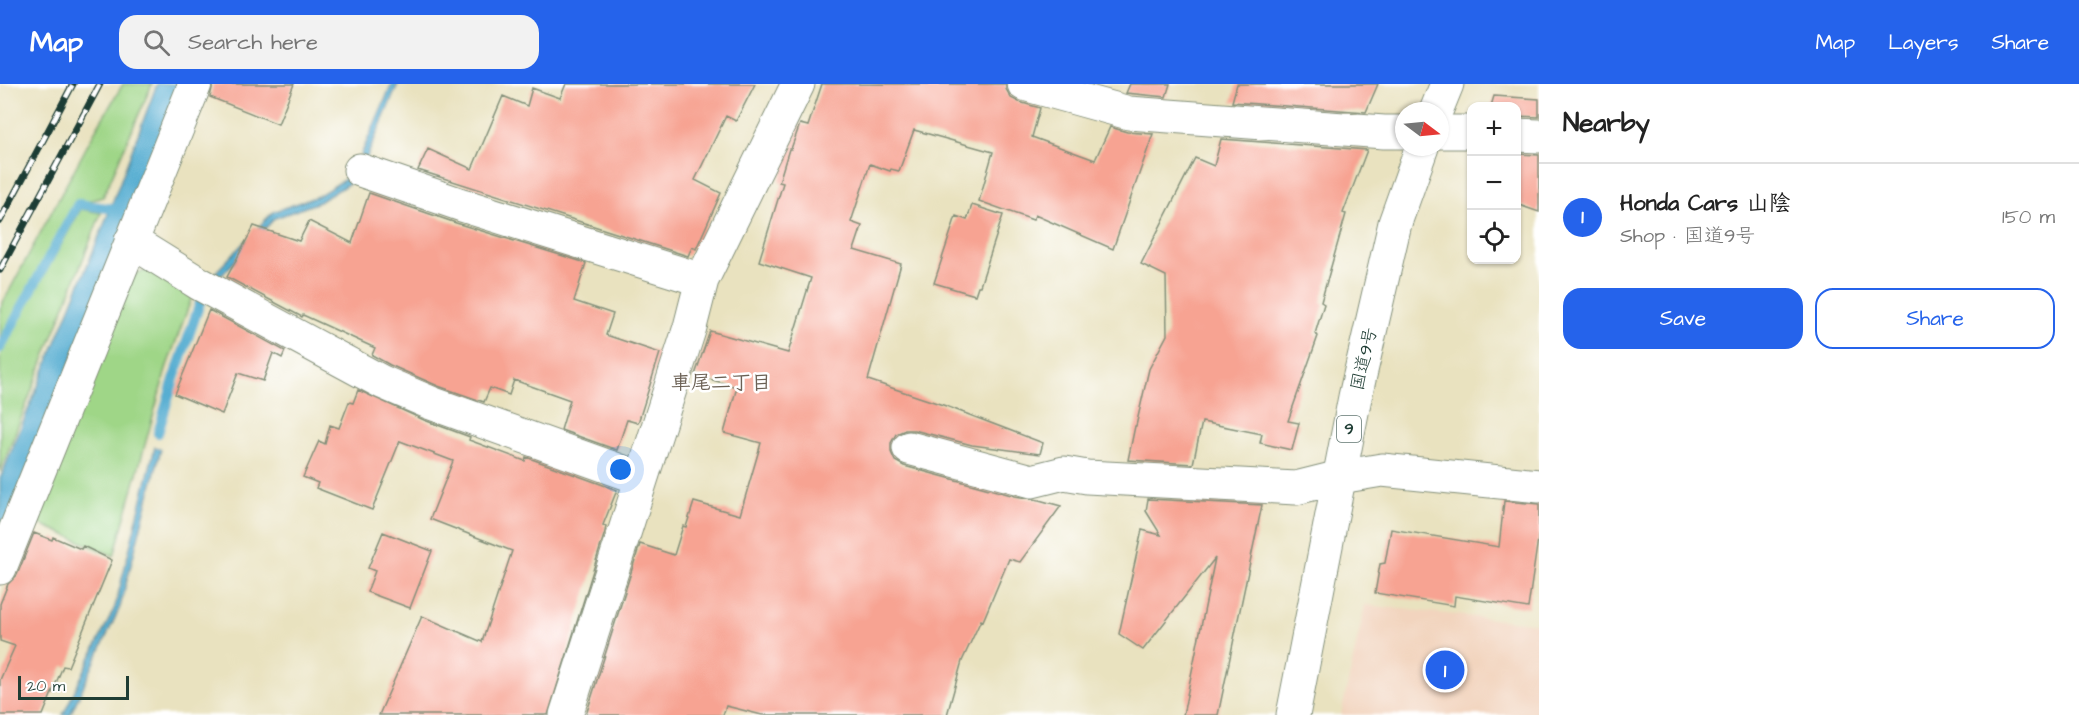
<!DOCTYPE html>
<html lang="en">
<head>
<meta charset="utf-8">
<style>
  :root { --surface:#fff; --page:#f2f2f2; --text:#222; --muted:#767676; --line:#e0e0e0; --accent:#2563eb }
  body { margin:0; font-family:"Architects Daughter","Klee One",sans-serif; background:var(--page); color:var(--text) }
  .controls { position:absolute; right:18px; top:18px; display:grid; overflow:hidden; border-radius:12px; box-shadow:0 2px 4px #0004 }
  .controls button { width:54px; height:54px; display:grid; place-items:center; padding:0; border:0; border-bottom:2px solid var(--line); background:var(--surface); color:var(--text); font:30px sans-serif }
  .compass { position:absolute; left:1395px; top:18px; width:54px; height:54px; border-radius:50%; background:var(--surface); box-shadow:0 2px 4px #0004; rotate:106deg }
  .scale { position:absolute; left:18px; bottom:15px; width:111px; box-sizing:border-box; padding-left:6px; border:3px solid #1f3d34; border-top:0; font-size:16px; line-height:21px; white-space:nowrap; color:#1f3d34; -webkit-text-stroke:4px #fff; paint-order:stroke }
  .you { position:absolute; left:621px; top:386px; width:21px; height:21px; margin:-15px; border:4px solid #fff; border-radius:50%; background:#1a73e8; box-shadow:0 0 0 9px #1a73e833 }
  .badge { display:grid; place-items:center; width:39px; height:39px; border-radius:50%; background:var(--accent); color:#fff; font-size:20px; font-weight:700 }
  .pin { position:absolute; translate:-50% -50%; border:3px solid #fff; box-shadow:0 2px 6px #0006 }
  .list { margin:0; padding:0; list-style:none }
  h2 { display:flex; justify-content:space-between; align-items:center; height:78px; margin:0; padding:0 24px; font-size:26px }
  h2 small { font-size:20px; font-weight:400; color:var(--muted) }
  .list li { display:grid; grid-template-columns:39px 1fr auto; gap:18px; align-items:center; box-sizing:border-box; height:108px; padding:0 24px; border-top:2px solid var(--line) }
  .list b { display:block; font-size:22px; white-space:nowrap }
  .list p { margin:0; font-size:20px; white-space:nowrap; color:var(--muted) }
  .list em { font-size:20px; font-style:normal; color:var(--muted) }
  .actions { display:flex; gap:12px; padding:18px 24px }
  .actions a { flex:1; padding:14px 0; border:2px solid var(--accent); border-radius:18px; text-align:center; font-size:21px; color:var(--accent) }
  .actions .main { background:var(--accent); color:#fff }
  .icon { flex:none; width:33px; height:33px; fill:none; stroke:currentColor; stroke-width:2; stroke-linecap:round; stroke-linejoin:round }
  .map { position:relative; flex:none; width:1539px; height:631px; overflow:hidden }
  header { display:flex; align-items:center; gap:36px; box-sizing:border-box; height:84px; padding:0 30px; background:var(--accent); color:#fff }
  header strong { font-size:28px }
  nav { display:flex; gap:33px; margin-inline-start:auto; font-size:21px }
  .search { width:420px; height:54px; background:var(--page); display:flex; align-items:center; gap:15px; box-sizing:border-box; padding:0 21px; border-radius:18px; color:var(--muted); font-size:22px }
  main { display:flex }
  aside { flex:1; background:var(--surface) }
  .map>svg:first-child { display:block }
  .built { fill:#f2d4be }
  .green { fill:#9fd687; stroke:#5f8a5e; stroke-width:1.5 }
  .water { fill:#52acd0; stroke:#387482; stroke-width:1.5 }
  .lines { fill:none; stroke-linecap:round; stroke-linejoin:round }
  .stream { stroke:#52acd0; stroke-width:10 }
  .building { fill:#f7a392 }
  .minor-casing { stroke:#84907a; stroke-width:35 }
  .highway-casing { stroke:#84907a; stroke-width:35 }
  .minor { stroke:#fff; stroke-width:33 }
  .highway { stroke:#fff; stroke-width:33 }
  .rail-casing { stroke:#1f3d34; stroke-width:7 }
  .rail { stroke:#fff; stroke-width:4.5; stroke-dasharray:14; stroke-linecap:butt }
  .labels { text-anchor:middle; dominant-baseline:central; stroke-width:5; stroke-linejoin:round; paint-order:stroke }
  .shield { fill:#fff; stroke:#627771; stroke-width:1.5 }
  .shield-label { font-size:16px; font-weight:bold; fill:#1f3d34 }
  .street-label { font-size:18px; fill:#1f3d34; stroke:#fff }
  .neighbourhood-label { font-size:20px; font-weight:bold; fill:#6b6155; stroke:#fff }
</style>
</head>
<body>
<header>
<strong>Map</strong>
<div class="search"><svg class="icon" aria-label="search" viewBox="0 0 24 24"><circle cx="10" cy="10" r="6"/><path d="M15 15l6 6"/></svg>Search here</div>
<nav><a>Map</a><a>Layers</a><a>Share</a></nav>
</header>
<main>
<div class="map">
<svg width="1539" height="631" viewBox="0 0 1539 631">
  <rect width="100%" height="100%" fill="#fff"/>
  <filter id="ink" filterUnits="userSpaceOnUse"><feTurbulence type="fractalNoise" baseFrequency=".0167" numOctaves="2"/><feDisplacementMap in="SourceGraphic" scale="12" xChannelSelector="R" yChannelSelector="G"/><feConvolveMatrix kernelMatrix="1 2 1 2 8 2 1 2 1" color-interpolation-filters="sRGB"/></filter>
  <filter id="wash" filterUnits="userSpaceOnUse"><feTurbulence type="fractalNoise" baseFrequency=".008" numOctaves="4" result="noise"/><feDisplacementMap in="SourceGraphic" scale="24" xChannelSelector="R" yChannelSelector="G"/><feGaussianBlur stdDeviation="1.35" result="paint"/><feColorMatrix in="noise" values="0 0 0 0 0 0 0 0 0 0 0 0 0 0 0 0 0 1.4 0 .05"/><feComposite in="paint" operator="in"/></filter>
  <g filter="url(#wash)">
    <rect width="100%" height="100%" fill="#e9e2bf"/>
    <path class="built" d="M1365 521 1539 540V631H1341Z"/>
    <path class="green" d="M123 0H152L103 113 74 121 0 255V224L95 47Z
      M81 125 101 129 0 388V271Z
      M148 186 192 213 167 282 114 472 29 435 128 192Z"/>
    <path class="water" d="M157 0H182L0 454V395L105 138Z
      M392 0H398L366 75 361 71Z
      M350 92 354 96 319 118 275 134 219 194H214L216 188 273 128 318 112Z
      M155 363 161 365 120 523 70 631H63L115 523Z"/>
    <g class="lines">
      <path class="stream" d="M0 264 78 120 122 126
        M158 349 174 295 201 216"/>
    </g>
    <g id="blocks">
      <path class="building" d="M213 0H294L278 40 210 13Z
        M566 0H755L736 37 726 32 695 96 721 109 696 165 692 163 688 172 418 86 428 65 472 85 503 12 527 22 532 4 560 14Z
        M822 0H1006V5L1011 14 1019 18 1040 24 1032 53 1095 76 1110 43 1127 48 1153 50 1113 165 1035 131 1033 136 979 117 993 68 914 46 899 87 891 85 890 87 870 80 851 138 862 142 854 166 901 180 868 296 946 322 1043 359 1040 370 972 361 914 346H905L896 350 891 359V368L895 377 904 382 1015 412 1039 416 1061 422 1020 478 1009 475 983 537 981 536 962 577 947 631H762L726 622 723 631H586L640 460 674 471 683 442 686 443 694 418 740 431 761 359 724 349 737 303 695 291 710 247 788 269 811 194 759 177 783 99 779 98 789 65H791L800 40 808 42Z
        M1130 0H1170L1166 13 1126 9Z
        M1237 0H1378L1366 28 1232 18Z
        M1494 12 1539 15V33L1516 32V22H1491Z
        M1221 55 1367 66 1343 129 1346 130 1321 218 1324 220 1315 250 1318 252 1288 337 1299 339 1292 366 1260 359 1262 350 1202 338 1193 380 1128 376 1135 342H1136L1149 285 1167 251 1166 192 1141 180 1195 74 1214 82Z
        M1516 70 1539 71V128L1516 120Z
        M369 109 456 139 586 179 574 217 613 230 606 251 660 269 638 339 627 336 617 366 561 346 570 316 514 296 509 311 490 304 484 318 438 302 390 281 372 271 375 264 303 231 302 233 227 193 254 142 299 157 309 137 352 159Z
        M972 121 1003 131 980 202H978L975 211 934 199 956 132 967 136Z
        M209 226 285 267 282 274 273 269 263 297 238 289 222 330 175 310Z
        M358 306 424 336 470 353 469 356 525 377 526 373 617 406 603 441 606 442 605 448 548 631H379L422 532 482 558 512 467 430 435 453 377 400 357 372 426 316 404 318 399 303 393 319 357 325 360 330 341 339 344 349 318 353 319Z
        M1148 415 1262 421 1218 631H1183L1215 474 1143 566 1119 550 1142 446 1161 451 1146 427Z
        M1504 417 1539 420V448L1528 524 1455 512 1454 522 1375 509 1380 480 1385 479 1391 445 1499 463Z
        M383 448 432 467 410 524 367 508 375 487 368 484Z
        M34 449 52 456 53 453 81 465 83 462 112 476 68 583 63 582 43 631H0V596L15 562 0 557V520L8 500 17 491Z"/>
    </g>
  </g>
  <g filter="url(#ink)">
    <use href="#blocks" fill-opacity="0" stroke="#84907a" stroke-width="1.5"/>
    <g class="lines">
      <g class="minor-casing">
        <path id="minor" d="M1024 0 1129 29 1384 48H1404
          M1440 48H1472
          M1516 51 1539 52
          M360 86 462 121 702 196
          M131 157 200 200 382 298 431 319 640 394
          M909 364 1032 397 1064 389 1087 393 1296 404 1340 393 1382 386 1539 402
          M0 484 195 0
          M566 631 690 243 702 196 798 0"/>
      </g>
      <g class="highway-casing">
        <path id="highway" d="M1436 27 1447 0
          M1293 631 1355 313 1395 139 1422 63"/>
      </g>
      <use href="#minor" class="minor"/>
      <use href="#highway" class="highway"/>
      <g class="rail-casing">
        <path id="rail" d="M0 137 73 0
          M0 186 100 0"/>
      </g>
      <use href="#rail" class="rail"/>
    </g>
  </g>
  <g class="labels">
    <rect class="shield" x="1337" y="332" width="24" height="26" rx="4.5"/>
    <g class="shield-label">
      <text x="1349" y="345">9</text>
    </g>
    <g class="street-label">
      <text transform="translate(1364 275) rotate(-77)">国道9号</text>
    </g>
    <g class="neighbourhood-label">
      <text x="721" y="299">車尾二丁目</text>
    </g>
  </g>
</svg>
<div class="controls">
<button>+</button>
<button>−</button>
<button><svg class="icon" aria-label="locate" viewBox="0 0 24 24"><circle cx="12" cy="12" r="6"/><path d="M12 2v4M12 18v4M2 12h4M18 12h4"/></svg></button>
</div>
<svg class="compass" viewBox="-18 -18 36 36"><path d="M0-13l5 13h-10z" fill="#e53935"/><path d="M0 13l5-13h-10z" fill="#767676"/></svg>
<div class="scale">20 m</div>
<div class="you"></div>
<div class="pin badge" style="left:1445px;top:586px">1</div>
</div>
<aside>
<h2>Nearby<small></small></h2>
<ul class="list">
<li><span class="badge">1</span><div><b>Honda Cars 山陰</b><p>Shop · 国道9号</p></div><em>150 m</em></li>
</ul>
<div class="actions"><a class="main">Save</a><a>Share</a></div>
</aside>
</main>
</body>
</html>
